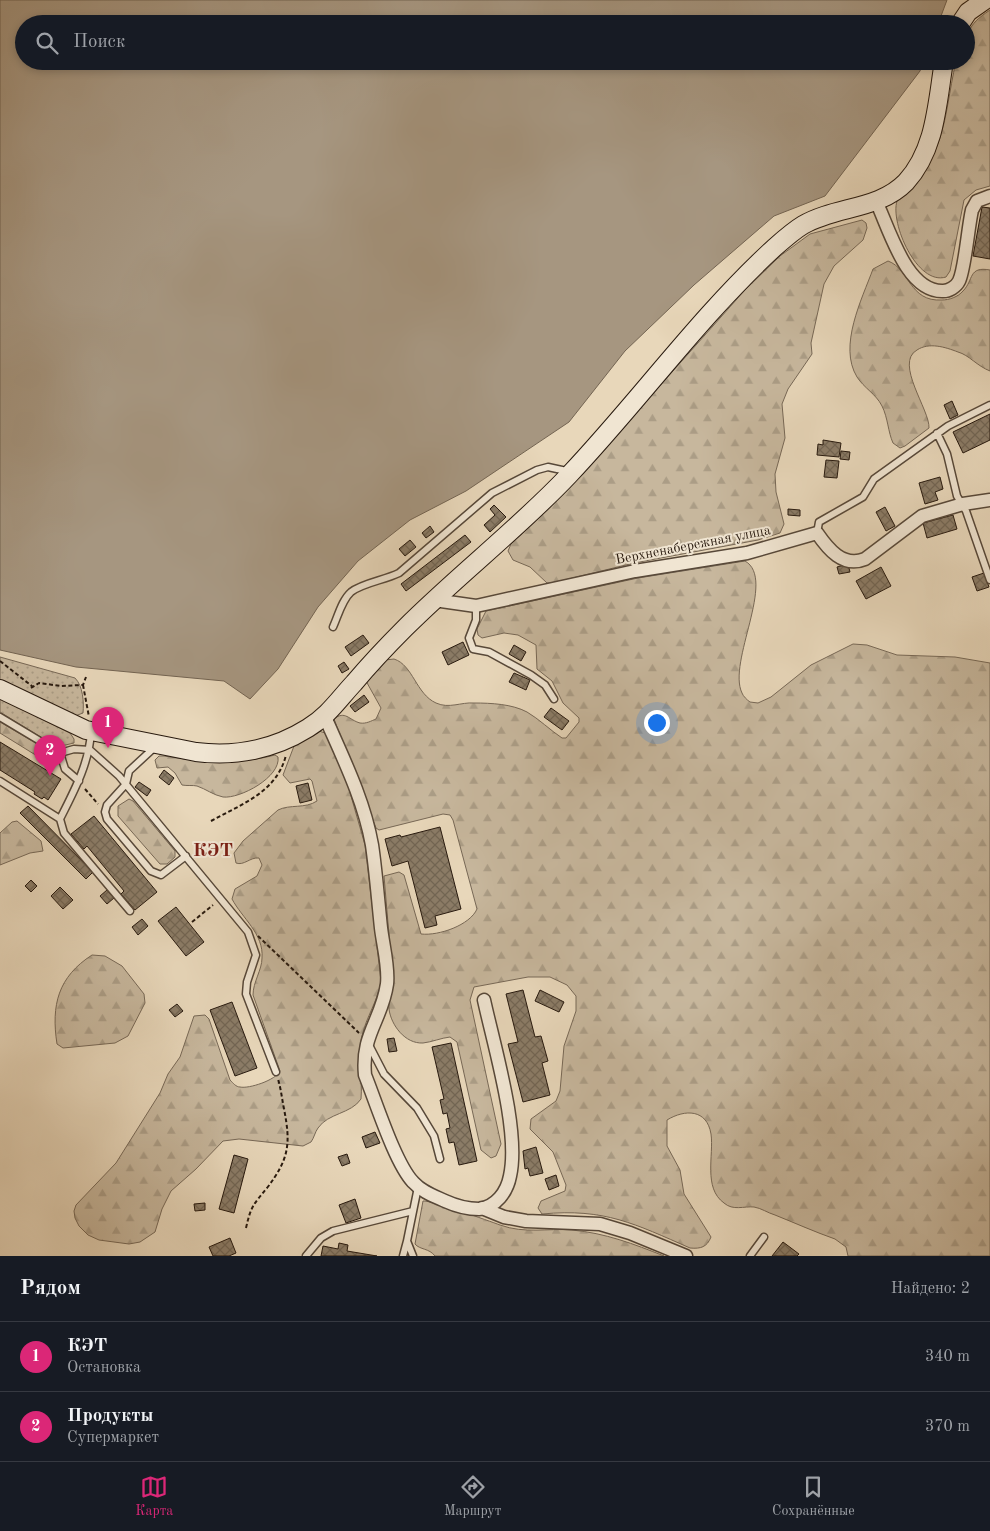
<!DOCTYPE html>
<html lang="ru">
<head>
<meta charset="utf-8">
<style>
  :root { --surface:#171b24; --page:#20242c; --text:#f1f3f6; --muted:#9ea1a6; --line:#363941; --accent:#db2777 }
  body { margin:0; font-family:"Old Standard TT",serif; background:var(--page); color:var(--text) }
  .you { position:absolute; left:656px; top:722px; width:18px; height:18px; margin:-12px; border:4px solid #fff; border-radius:50%; background:#1a73e8; box-shadow:0 0 0 8px #1a73e833 }
  .badge { display:grid; place-items:center; width:32px; height:32px; border-radius:50%; background:var(--accent); color:#fff; font-size:16px; font-weight:700 }
  .pin { position:absolute; translate:-50% -41px; filter:drop-shadow(0 1px 2px #0008) }
  .pin::after { content:''; position:absolute; top:26px; width:18px; height:15px; background:inherit; clip-path:polygon(0 0,100% 0,50% 100%) }
  .list { margin:0; padding:0; list-style:none }
  h2 { display:flex; justify-content:space-between; align-items:center; height:65px; margin:0; padding:0 20px; font-size:21px }
  h2 small { font-size:16px; font-weight:400; color:var(--muted) }
  .list li { display:grid; grid-template-columns:32px 1fr auto; gap:15px; align-items:center; box-sizing:border-box; height:70px; padding:0 20px; border-top:1px solid var(--line) }
  .list b { display:block; font-size:19px; white-space:nowrap }
  .list p { margin:0; font-size:16px; white-space:nowrap; color:var(--muted) }
  .list em { font-size:16px; font-style:normal; color:var(--muted) }
  .icon { flex:none; width:28px; height:28px; fill:none; stroke:currentColor; stroke-width:2; stroke-linecap:round; stroke-linejoin:round }
  .map { position:relative; flex:none; width:990px; height:1256px; overflow:hidden }
  .search { position:absolute; background:var(--surface); box-shadow:0 2px 8px #0003; left:15px; right:15px; top:15px; height:55px; display:flex; align-items:center; gap:12px; box-sizing:border-box; padding:0 18px; border-radius:28px; color:var(--muted); font-size:19px }
  .sheet { height:205px; background:var(--surface) }
  nav { display:flex; justify-content:space-around; align-items:center; box-sizing:border-box; height:70px; border-top:1px solid var(--line); background:var(--surface); font-size:14px; color:var(--muted) }
  nav a { display:grid; justify-items:center; gap:2px }
  nav .on { color:var(--accent) }
  .map>svg:first-child { display:block }
  .grass { fill:url(#grass-dots); stroke:#776856 }
  .forest { fill:url(#forest-firs); stroke:#776856 }
  .water { fill:#a69680; stroke:#736452 }
  .building { fill:url(#building-cross-hatch); stroke:#27190e }
  .lines { fill:none; stroke-linecap:round; stroke-linejoin:round }
  .service-casing { stroke:#574839; stroke-width:9 }
  .minor-casing { stroke:#574839; stroke-width:15 }
  .secondary-casing { stroke:#27190e; stroke-width:20 }
  .path { stroke:#27190e; stroke-width:2; stroke-dasharray:4 2.5; stroke-linecap:butt }
  .service { stroke:#f0e5d2; stroke-width:6 }
  .minor { stroke:#f0e5d2; stroke-width:12 }
  .secondary { stroke:#f0e5d2; stroke-width:18 }
  .labels { text-anchor:middle; dominant-baseline:central; stroke-width:4; stroke-linejoin:round; paint-order:stroke }
  .street-label { font-size:14px; fill:#27190e; stroke:#f0e5d2 }
  .district-label { font-size:19px; font-weight:bold; fill:#7a1f14; stroke:#f0e5d2 }
</style>
</head>
<body>
<div class="map">
<svg width="990" height="1256" viewBox="0 0 990 1256">
  <defs>
    <pattern id="grass-dots" width="8" height="8" patternUnits="userSpaceOnUse" patternTransform="scale(1.25)"><rect width="8" height="8" fill="#c7b79d"/><path d="M2 2h.1M6 6h.1" fill="none" stroke="#ab9d86" stroke-width="1.8" stroke-linecap="round"/></pattern>
    <pattern id="forest-firs" width="22" height="20" patternUnits="userSpaceOnUse" patternTransform="scale(1.25)"><rect width="22" height="20" fill="#c7b79d"/><path d="M5 1l3.5 6h-7zM16 11l3.5 6h-7z" fill="#ab9d86"/></pattern>
    <pattern id="building-cross-hatch" width="8" height="8" patternUnits="userSpaceOnUse" patternTransform="scale(1.25)"><rect width="8" height="8" fill="#8b7c67"/><path d="M0 0l8 8M0 8l8-8" fill="none" stroke="#726553"/></pattern>
  </defs>
  <rect width="100%" height="100%" fill="#e8d7ba"/>
  <filter id="stains"><feTurbulence type="fractalNoise" baseFrequency=".004" numOctaves="4"/><feColorMatrix values="0 0 0 0 .2 0 0 0 0 .09 0 0 0 0 .02 0 0 0 .5 -.17"/></filter>
  <radialGradient id="worn" r=".72"><stop offset=".6" stop-color="#630" stop-opacity="0"/><stop offset="1" stop-color="#630" stop-opacity=".3"/></radialGradient>
  <path class="grass" d="M0 657 75 678C83 686 84 702 83 713L75 716 0 681Z
    M0 698 70 733 74 739V743L57 747 0 712Z"/>
  <path class="forest" d="M990 10V186L976 190 964 200 950 271 946 277C917 286 890 223 897 201 948 152 942 125 956 61H966C966 34 966 26 990 10Z
    M862 220 866 223 867 228 863 240 834 266 824 284 811 343 812 354 788 389 782 404 785 438 775 474 776 492 784 524 780 533 758 540 634 563 552 583H547L530 567 513 560 508 551 511 544 568 489 745 290 780 256 810 234Z
    M888 261C910 269 909 302 942 300 949 300 958 297 963 291 974 280 968 266 990 270V371C977 366 969 355 958 352 945 347 929 342 917 350 894 363 930 410 929 428L905 446 900 448 893 443C888 432 888 418 882 406 876 394 864 388 857 377 838 346 862 299 873 269Z
    M745 561C777 579 727 662 742 693 743 696 747 700 750 702L758 703 771 697 811 665 853 644 867 645 897 655 955 657 990 663V1256H848L846 1247 835 1239C815 1232 795 1223 775 1215 768 1213 761 1208 754 1207 744 1206 733 1211 724 1203 703 1188 714 1155 711 1134 707 1109 685 1109 667 1120V1146L680 1170 684 1194 711 1237C707 1247 701 1249 690 1248 635 1224 605 1208 542 1214L538 1208 541 1201 565 1191 566 1185 553 1152 530 1129 531 1119 556 1101 560 1091 564 1046 576 1011V996L567 985 550 977H528L474 987 470 1000 501 1144 496 1156 491 1158 481 1150 457 1042 450 1037C441 1038 432 1042 423 1043 405 1044 391 1025 389 1009 388 1000 391 991 393 982L384 876 399 872 404 875 421 934C439 936 470 925 477 909L453 820 450 815 443 814 379 830 376 828 334 719C345 710 349 720 360 723 366 724 371 721 376 719L381 708 366 681 385 660 394 659C413 665 416 694 436 703 449 709 461 702 474 703 491 703 512 704 527 712 539 719 550 730 562 738H566L579 722V718L563 703 552 681 537 669 536 645 518 635 504 633 482 638 478 635 477 629 486 611 638 578Z
    M0 722 49 751 50 757 42 759 0 733Z
    M319 731 325 733 347 782 365 845 381 981C378 1001 366 1017 362 1036 356 1058 363 1078 361 1099 351 1114 328 1113 318 1128 315 1132 314 1138 311 1142L303 1146 239 1139 223 1141 196 1169 171 1191 162 1209 155 1232 140 1242 129 1244 99 1240 88 1235 79 1226 75 1218 74 1211 76 1205 116 1163 160 1093 168 1074 180 1057 194 1016 205 1015 209 1019 230 1080C233 1083 236 1087 240 1087 249 1089 276 1080 280 1071L253 995C253 982 262 970 262 958 264 934 242 918 232 899L235 889 257 876 262 865 259 858C250 857 244 866 236 863L234 853 243 841 278 810C290 804 305 809 317 801L312 781 310 779 290 783 283 775 294 746Z
    M275 755 278 757C281 777 240 799 223 797 213 795 206 789 197 786 193 785 187 786 182 785L175 773 168 767 157 768 155 760 159 756H164C202 762 237 765 275 755Z
    M129 799 133 801 175 851V857L167 864H160L118 816V806Z
    M17 821 41 841 43 851 30 853 0 865V833L12 822Z
    M92 955 105 956 122 966 144 994 145 1003 128 1036 115 1043 63 1048 57 1044C51 1005 58 977 92 955Z
    M423 1201C431 1200 489 1221 500 1225 525 1234 547 1228 572 1230 605 1233 634 1244 664 1256H435C429 1248 420 1250 415 1244Z"/>
  <path class="water" d="M0 0H947L938 24H24V61H923L920 71 825 196 774 216 694 285 625 351 569 422 466 491 410 520 358 561 318 607 278 669 250 699 224 681 76 667 0 650Z"/>
  <path class="building" d="M982 207 990 208V259L973 256Z
    M952 401 958 415 950 419 944 405Z
    M990 414V440L963 453 953 432Z
    M823 440 841 443 839 457 817 455 818 444 823 445Z
    M841 451 850 452 849 460 840 459Z
    M826 460 839 461 837 478 824 477Z
    M940 477 943 489 935 492 938 500 925 504 919 483Z
    M494 505 506 517 490 532 484 525 495 515 490 509Z
    M885 507 895 526 886 531 876 512Z
    M788 509 800 510V516L788 515Z
    M953 515 957 529 927 538 923 523Z
    M430 526 434 532 426 538 422 533Z
    M465 535 471 542 406 591 401 584Z
    M410 540 416 547 405 556 399 549Z
    M848 564 850 572 839 574 837 567Z
    M881 567 891 586 866 599 856 581Z
    M984 573 989 587 977 591 972 577Z
    M363 635 369 643 351 656 345 647Z
    M463 642 469 655 448 665 442 652Z
    M514 645 526 652 521 661 509 654Z
    M344 662 349 669 342 673 338 666Z
    M514 673 530 680 526 690 509 682Z
    M364 695 369 702 355 712 350 706Z
    M551 708 569 721 562 730 544 717Z
    M0 742 61 779 48 800 44 797 42 799 34 794 35 792 0 770Z
    M164 770 174 778 169 785 159 777Z
    M139 782 151 790 147 796 135 787Z
    M308 783 312 800 300 803 296 786Z
    M28 806 93 872 86 879 20 813Z
    M94 816 157 892 135 910 121 894 124 891 87 846 84 849 71 834Z
    M440 827 461 909 435 916 437 925 425 928 408 861 392 866 385 839 400 835 401 837Z
    M31 880 37 886 31 892 25 886Z
    M60 887 73 900 63 909 51 896Z
    M107 890 114 898 107 904 100 896Z
    M176 907 204 942 186 956 158 921Z
    M142 919 148 926 138 935 132 927Z
    M523 990 535 1037 541 1036 548 1061 542 1063 550 1095 523 1102 508 1044 518 1042 506 994Z
    M540 990 564 1002 559 1012 535 1001Z
    M232 1002 257 1068 235 1076 210 1010Z
    M177 1004 183 1011 175 1017 169 1010Z
    M394 1038 397 1051 389 1052 387 1039Z
    M451 1043 477 1161 459 1165 454 1142 449 1143 446 1129 450 1128 447 1113 443 1114 440 1100 444 1099 432 1047Z
    M375 1132 380 1143 366 1148 362 1137Z
    M536 1147 543 1173 530 1176 528 1168 525 1169 523 1151Z
    M347 1154 350 1163 342 1166 338 1157Z
    M234 1155 248 1159 234 1213 219 1209Z
    M556 1175 559 1186 549 1190 545 1179Z
    M355 1199 361 1218 346 1223 339 1205Z
    M205 1203V1210L195 1211 194 1204Z
    M230 1238 236 1253 229 1256H213L209 1247Z
    M783 1242 799 1254 797 1256H772Z
    M339 1243 348 1245 347 1251 377 1256H321L323 1246 338 1249Z"/>
  <g class="lines">
    <g class="service-casing">
      <path id="service" d="M937 433 947 454 957 496 966 511 990 580
        M817 533 819 522 863 497 874 479 948 426 990 405
        M476 606V620L469 638 473 649 489 652 531 675 545 685 554 699
        M333 627C338 616 342 600 351 592 362 583 385 580 399 573L492 493 537 470 548 467 571 472
        M0 717 60 753 65 769 79 781
        M156 746 129 771 126 784 107 805 105 812 107 819 151 871 161 875 186 856
        M60 753 74 749 90 750 119 776 248 932 256 955 247 982 246 994 276 1072
        M0 781 60 819 64 833 130 911
        M60 819C74 791 89 764 91 732
        M369 1045 384 1074 417 1108 434 1136 440 1159
        M306 1256 321 1238 333 1231 413 1211
        M403 1256 407 1241
        M413 1256 407 1241 418 1187
        M750 1256 764 1237"/>
    </g>
    <g class="minor-casing">
      <path id="minor" d="M876 201C889 228 906 292 943 291 949 291 956 287 959 281 965 269 968 227 972 210L977 201 990 196
        M434 600 476 606 635 571 747 553 817 533C828 549 843 568 865 559L922 516 963 504 990 500
        M325 717C343 758 364 800 372 845 376 872 378 900 381 928 383 945 389 967 387 984 382 1020 361 1034 365 1075 376 1102 395 1163 413 1182 422 1192 434 1196 445 1201 456 1206 467 1209 479 1209 496 1207 507 1192 510 1176 520 1132 494 1046 484 1000
        M482 1208 504 1217 526 1221 600 1224 630 1233 686 1256"/>
    </g>
    <g class="secondary-casing">
      <path id="secondary" d="M960 24 968 12 985 0
        M0 689 86 730 196 752C237 757 273 750 308 728 328 716 339 699 354 683 370 664 387 646 405 628 458 575 518 529 569 475 639 401 699 317 774 248 783 240 793 231 803 225 836 206 879 210 906 182 936 149 937 103 944 61"/>
    </g>
    <path class="path" d="M0 661 33 687
      M83 685 89 717
      M31 688 39 683 61 686 83 685 86 677
      M85 789 98 804
      M211 821C242 804 277 792 286 755
      M192 922 213 905
      M258 936 359 1033
      M246 1228C251 1206 253 1205 267 1188 289 1159 291 1144 284 1109 282 1099 281 1089 278 1079"/>
    <use href="#service" class="service"/>
    <use href="#minor" class="minor"/>
    <use href="#secondary" class="secondary"/>
  </g>
  <g class="labels">
    <g class="street-label">
      <text transform="translate(693 545) rotate(-11)">Верхненабережная улица</text>
    </g>
    <g class="district-label">
      <text x="213" y="851">КЭТ</text>
    </g>
  </g>
  <rect width="100%" height="100%" filter="url(#stains)"/>
  <rect width="100%" height="100%" fill="url(#worn)"/>
</svg>
<div class="you"></div>
<div class="pin badge" style="left:108px;top:748px">1</div>
<div class="pin badge" style="left:50px;top:776px">2</div>
<div class="search"><svg class="icon" aria-label="search" viewBox="0 0 24 24"><circle cx="10" cy="10" r="6"/><path d="M15 15l6 6"/></svg>Поиск</div>
</div>
<section class="sheet">
<h2>Рядом<small>Найдено: 2</small></h2>
<ul class="list">
<li><span class="badge">1</span><div><b>КЭТ</b><p>Остановка</p></div><em>340 m</em></li>
<li><span class="badge">2</span><div><b>Продукты</b><p>Супермаркет</p></div><em>370 m</em></li>
</ul>
</section>
<nav>
<a class="on"><svg class="icon" aria-label="map" viewBox="0 0 24 24"><path d="M3 6l6-2 6 2 6-2v14l-6 2-6-2-6 2zM9 4v14M15 6v14"/></svg>Карта</a>
<a><svg class="icon" aria-label="directions" viewBox="0 0 24 24"><path d="M12 3l9 9-9 9-9-9zM9 14v-3h6M13 9l2 2-2 2"/></svg>Маршрут</a>
<a><svg class="icon" aria-label="saved" viewBox="0 0 24 24"><path d="M7 4h10v16l-5-4-5 4z"/></svg>Сохранённые</a>
</nav>
</body>
</html>
